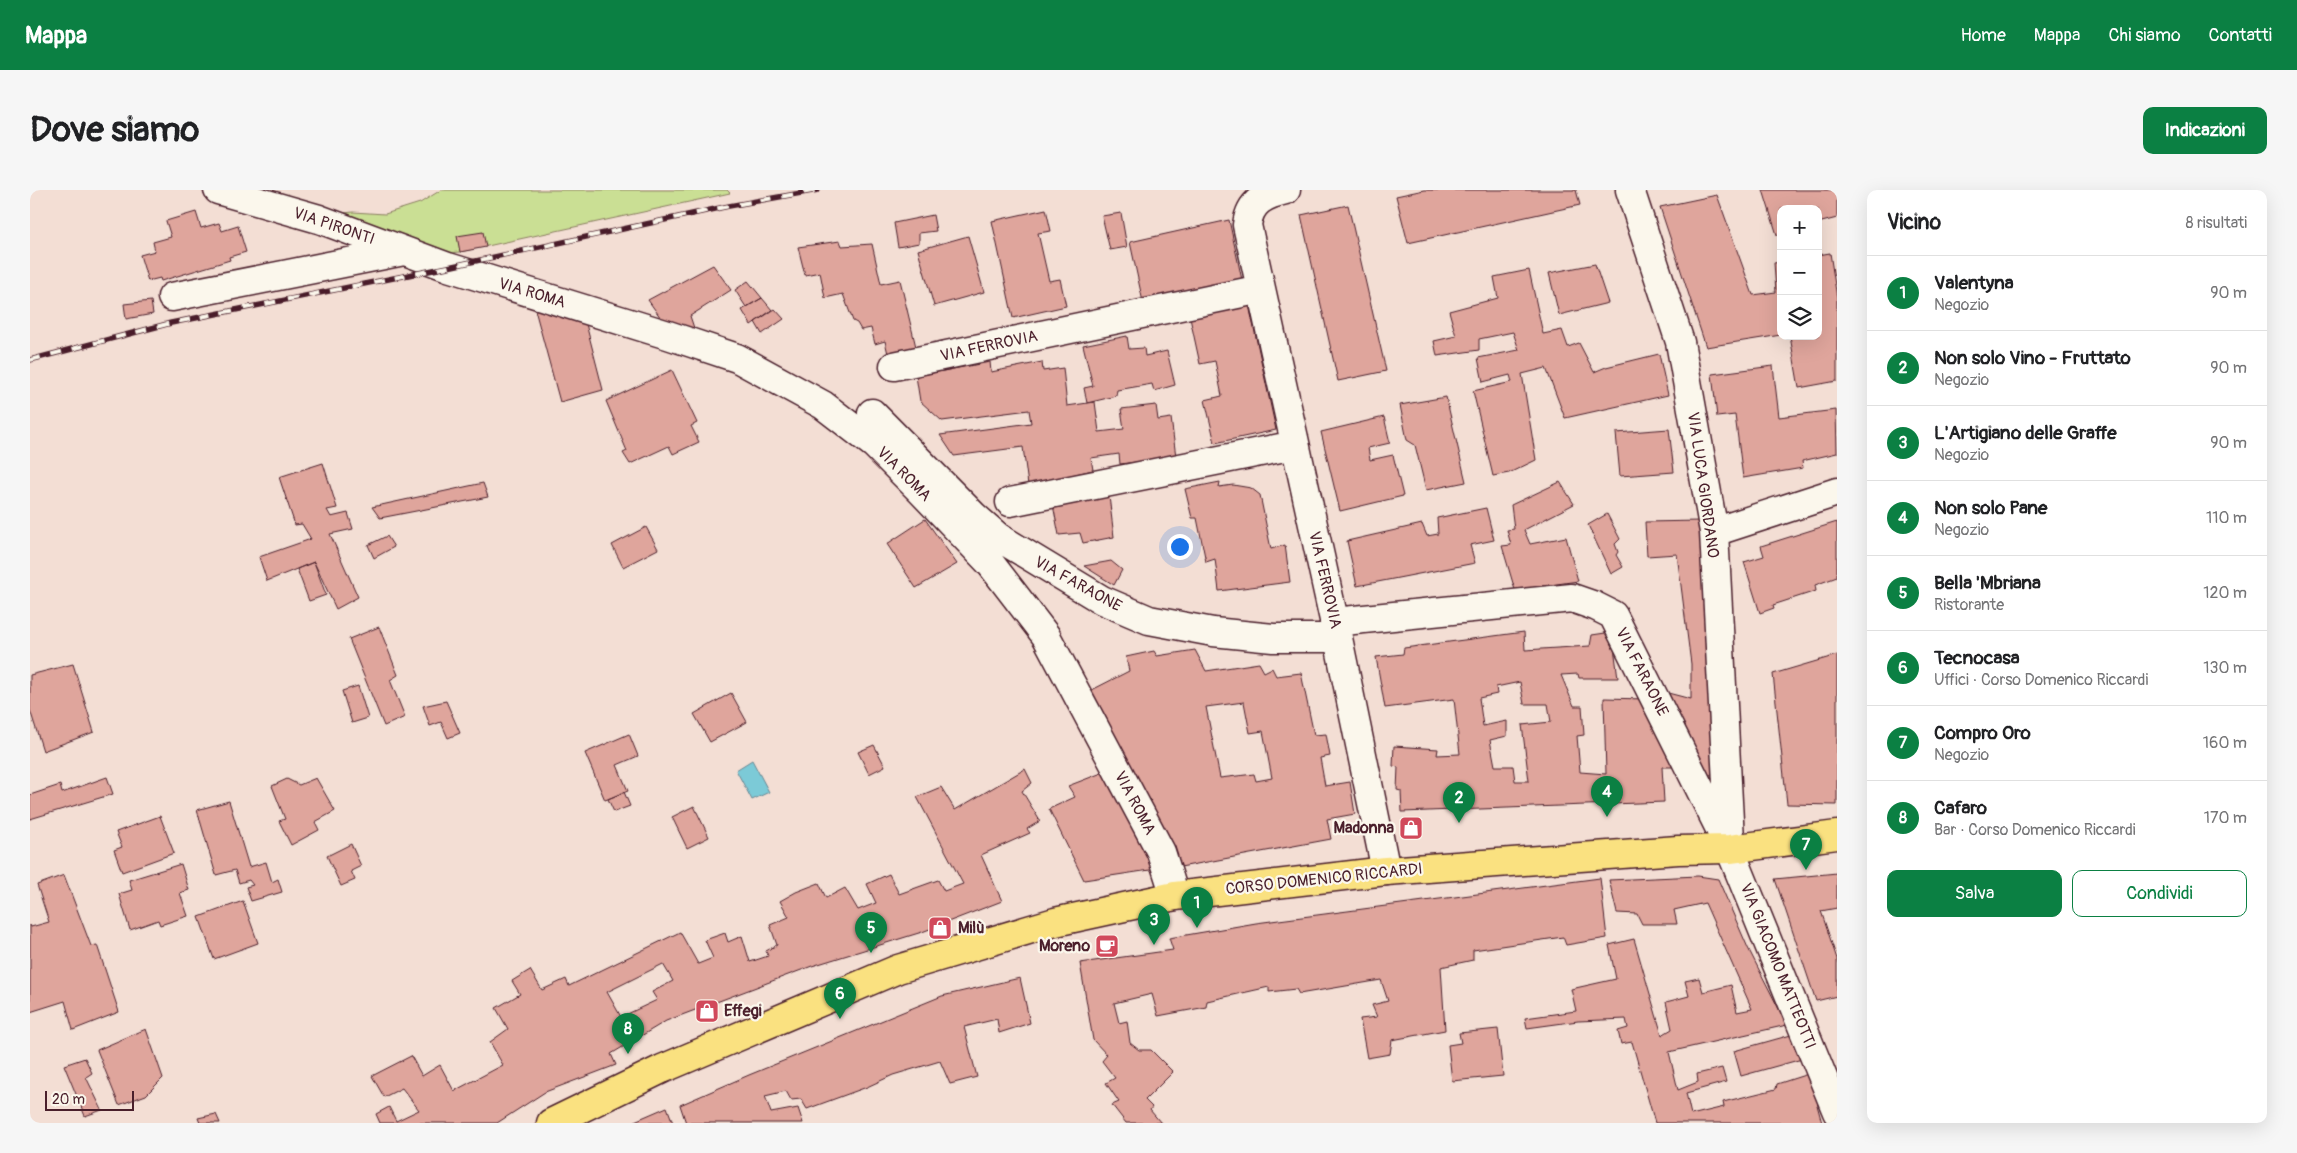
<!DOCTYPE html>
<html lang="it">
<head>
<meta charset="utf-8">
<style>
  :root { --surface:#fff; --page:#f6f6f6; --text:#202124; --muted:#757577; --line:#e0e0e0; --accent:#0b8043 }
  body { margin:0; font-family:Pangolin,sans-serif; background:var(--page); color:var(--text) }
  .controls { position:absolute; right:15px; top:15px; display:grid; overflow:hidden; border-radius:10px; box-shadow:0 5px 20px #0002 }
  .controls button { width:45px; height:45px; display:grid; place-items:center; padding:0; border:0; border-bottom:1px solid var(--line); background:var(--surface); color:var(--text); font:25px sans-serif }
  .scale { position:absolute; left:15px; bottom:12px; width:89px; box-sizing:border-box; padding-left:5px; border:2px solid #4a1f2b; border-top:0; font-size:14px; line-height:18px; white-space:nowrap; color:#4a1f2b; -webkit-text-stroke:4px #fbf7ec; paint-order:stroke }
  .you { position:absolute; left:1149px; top:356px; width:18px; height:18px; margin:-12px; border:4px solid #fff; border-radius:50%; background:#1a73e8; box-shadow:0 0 0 8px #1a73e833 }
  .badge { display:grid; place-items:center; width:32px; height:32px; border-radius:50%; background:var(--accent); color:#fff; font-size:16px; font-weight:700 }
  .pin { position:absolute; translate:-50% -41px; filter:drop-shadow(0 1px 2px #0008) }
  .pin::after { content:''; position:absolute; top:26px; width:18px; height:15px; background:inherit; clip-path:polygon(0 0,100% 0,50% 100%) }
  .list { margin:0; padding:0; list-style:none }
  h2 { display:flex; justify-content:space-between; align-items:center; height:65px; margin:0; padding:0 20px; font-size:21px }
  h2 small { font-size:16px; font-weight:400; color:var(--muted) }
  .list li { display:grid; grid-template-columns:32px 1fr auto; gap:15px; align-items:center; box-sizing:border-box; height:75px; padding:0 20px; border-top:1px solid var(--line) }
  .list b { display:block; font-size:19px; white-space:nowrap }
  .list p { margin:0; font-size:16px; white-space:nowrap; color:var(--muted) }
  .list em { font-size:16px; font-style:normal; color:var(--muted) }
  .actions { display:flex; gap:10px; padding:15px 20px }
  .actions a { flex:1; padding:11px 0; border:1px solid var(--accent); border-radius:10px; text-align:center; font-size:18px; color:var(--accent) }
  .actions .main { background:var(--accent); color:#fff }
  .icon { flex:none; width:28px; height:28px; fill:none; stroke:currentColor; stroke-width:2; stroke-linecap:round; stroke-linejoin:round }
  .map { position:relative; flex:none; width:1807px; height:933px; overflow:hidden; border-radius:10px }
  header { display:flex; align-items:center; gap:30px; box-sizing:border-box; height:70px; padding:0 25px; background:var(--accent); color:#fff }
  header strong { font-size:24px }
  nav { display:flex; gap:28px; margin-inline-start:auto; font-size:18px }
  .intro { display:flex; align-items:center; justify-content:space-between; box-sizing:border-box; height:120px; padding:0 30px }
  h1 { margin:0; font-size:35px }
  .button { padding:12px 22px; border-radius:10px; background:var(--accent); color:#fff; font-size:18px; font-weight:700 }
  main { display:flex; gap:30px; padding:0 30px }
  aside { flex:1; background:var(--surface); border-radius:10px; box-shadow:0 5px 20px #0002 }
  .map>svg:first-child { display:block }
  .green { fill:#cadf94; stroke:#8a7f60 }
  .water { fill:#7bcad7; stroke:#678692 }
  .building { fill:#dfa59c; stroke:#4a1f2b; fill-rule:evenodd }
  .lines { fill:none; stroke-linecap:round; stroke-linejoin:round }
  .minor-casing { stroke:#4a1f2b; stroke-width:31 }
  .major-casing { stroke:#4a1f2b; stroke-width:31 }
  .minor { stroke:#fbf7ec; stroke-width:28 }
  .major { stroke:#fae180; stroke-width:28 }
  .rail-casing { stroke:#4a1f2b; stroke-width:5.5 }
  .rail { stroke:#fbf7ec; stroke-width:4; stroke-dasharray:11; stroke-linecap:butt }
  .labels { text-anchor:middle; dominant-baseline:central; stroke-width:4.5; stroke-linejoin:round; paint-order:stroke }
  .street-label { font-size:16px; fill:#4a1f2b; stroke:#fbf7ec }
  .poi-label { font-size:16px; font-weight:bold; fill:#4a1f2b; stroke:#fbf7ec; text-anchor:end }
</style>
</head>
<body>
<header>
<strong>Mappa</strong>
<nav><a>Home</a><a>Mappa</a><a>Chi siamo</a><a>Contatti</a></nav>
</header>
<div class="intro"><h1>Dove siamo</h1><a class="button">Indicazioni</a></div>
<main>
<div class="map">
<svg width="1807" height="933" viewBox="0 0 1807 933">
  <rect width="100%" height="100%" fill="#f3ded4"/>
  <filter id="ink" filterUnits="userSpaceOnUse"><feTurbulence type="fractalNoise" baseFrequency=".02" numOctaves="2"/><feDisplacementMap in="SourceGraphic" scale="10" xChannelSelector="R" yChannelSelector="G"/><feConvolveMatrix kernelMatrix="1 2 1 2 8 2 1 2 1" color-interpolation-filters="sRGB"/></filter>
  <g filter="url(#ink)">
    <path class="green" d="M411 0H697L700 3 430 62 414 63 296 25 323 22 355 24 390 13Z"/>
    <path class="water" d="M722 570 739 602 722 610 706 580Z"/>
    <path class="building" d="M1394 0H1546L1550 15 1378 53 1366 6Z
      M1733 0H1807V28L1788 33V19H1751V44L1747 45Z
      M1687 5 1723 105 1746 102 1744 73 1751 72V145L1676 157 1630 17Z
      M1318 15 1356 181 1308 191 1271 25Z
      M1016 19 1021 41 1008 43 1019 91 1030 89 1036 116 983 128 962 31Z
      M166 22 171 38 189 33 192 41 208 36 216 62 199 67 200 70 131 91 130 88 118 91 110 65 125 61 123 52 141 47 136 31Z
      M1091 23 1097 57 1080 60 1072 26Z
      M903 25 906 41 889 43V53L868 57 864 33Z
      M1199 30 1212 90 1113 112 1100 52Z
      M453 42 456 57 430 62 427 46Z
      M938 46 954 102 904 116 888 60Z
      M810 51 812 56 842 54 851 94 870 90 886 157 858 164 855 151 845 154 841 138 831 140 827 133 823 131 813 104 795 108 790 82 775 85 768 57Z
      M1800 63 1807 108V191L1769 198 1760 146H1788V65Z
      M1565 74 1578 113 1529 125 1519 83Z
      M683 75 701 100 660 126 665 141 633 131 618 110Z
      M1499 80 1513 144 1532 140 1538 157 1549 153 1564 182 1576 177 1629 164 1638 205 1535 228 1516 178 1492 184 1506 270 1479 283 1463 286 1443 201 1482 192 1480 185 1453 192 1448 168 1489 160 1483 142 1449 149V160L1407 166 1404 151 1426 146 1419 121 1468 108 1464 87Z
      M718 91 732 108 716 117 705 100Z
      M732 108 742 120 721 135 712 120Z
      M121 111 123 124 96 129 94 114Z
      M1219 115 1246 240 1185 253 1175 210 1192 206 1185 171 1170 174 1160 128Z
      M504 116 555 130 573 200 530 212Z
      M745 119 754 129 732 144 725 132Z
      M1097 146 1099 159 1114 158 1115 166 1137 161 1145 195 1124 201 1122 194 1087 200 1086 206 1057 213 1054 198 1063 196 1053 155Z
      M960 172 961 182 1012 172 1013 181 1033 178 1037 216 1065 212 1069 242 1094 239 1091 219 1126 215 1128 230 1141 228 1146 267 1090 274 1089 264 1061 268 1063 280 998 295 993 257 924 266 910 245 1001 233 999 220 912 231 890 211 886 186Z
      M1743 176 1749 227 1806 220 1807 263 1772 271 1773 278 1713 288 1705 225 1687 227 1682 184Z
      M642 180 667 233 661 236 669 252 643 264 639 256 600 274 593 263 597 261 576 211Z
      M1416 207 1436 292 1396 300 1385 255 1377 250 1370 215Z
      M1354 227 1360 253 1338 258 1340 270 1363 265 1373 306 1310 321 1291 242Z
      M1639 239 1644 282 1590 286 1586 243Z
      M293 273 307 318 297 320 301 327 318 323 323 339 300 344 328 407 306 419 284 372 237 391 229 367 281 349 272 334 265 335 249 287Z
      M1190 292 1189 297 1203 295 1221 298 1230 305 1241 359 1255 355 1260 392 1189 401 1185 369 1176 372 1167 328H1162L1155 299Z
      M1530 292 1544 314 1494 340 1500 354 1536 347 1548 391 1485 400 1472 356 1481 355 1477 340 1484 339 1481 315Z
      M453 293 458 307 350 328 342 317Z
      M1079 306 1084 347 1053 353 1050 343 1029 345 1023 315Z
      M1456 318 1464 350 1440 355 1445 373 1327 396 1317 351 1392 334 1397 346 1408 344 1407 328Z
      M1577 324 1590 349 1585 354 1588 362 1586 365 1593 377 1581 384 1558 335Z
      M895 329 927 374 886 398 857 354Z
      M1670 331 1692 584 1678 585 1638 503 1661 509V474L1647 364 1617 366 1615 332Z
      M1807 332V387L1785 395 1786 401 1743 415 1744 418 1730 423 1714 372 1734 366 1731 356Z
      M616 337 628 359 593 377 582 355Z
      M357 346 364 357 344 368 338 355Z
      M1081 371 1092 380 1084 395 1054 376Z
      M284 372 296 405 279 411 267 379Z
      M349 437 368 485 360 490 375 527 354 536 319 449Z
      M1494 442 1495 460 1560 456 1562 445 1582 442 1588 488H1549L1548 484 1531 485 1544 516H1552L1554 545 1547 546 1550 582 1576 584 1574 508 1615 509 1648 577H1632L1634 612 1372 622 1371 601 1367 600 1368 577 1363 576 1364 556 1408 559 1407 565 1430 564 1424 509 1355 518 1346 467 1373 464 1374 458ZM1490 492 1494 514H1518L1521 532 1492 535 1499 591H1485L1483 576H1465L1460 550 1477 546V531L1453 536 1449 508 1467 504 1466 497Z
      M1165 460 1176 481 1229 473 1234 482 1242 478 1246 486 1271 483 1284 545 1296 544 1300 566 1290 568 1295 596 1320 592 1325 624 1297 629 1301 649 1145 678 1056 503 1099 481 1096 467 1124 461 1127 466ZM1214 512 1220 543 1233 541 1242 588 1226 591 1224 584 1190 588 1176 517Z
      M1807 465V615L1757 614 1743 484Z
      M43 474 64 542 13 561 0 520V485Z
      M328 496 338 528 322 533 312 501Z
      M701 503 717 532 680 552 664 524Z
      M416 511 430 543 418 548 411 532 400 536 393 516Z
      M599 544 608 566 587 575 598 601 575 610 555 563Z
      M844 555 855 576 839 584 828 562Z
      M995 579 1002 593 992 601 1010 631 997 639 1000 643 951 665 972 711 892 742 782 776 636 831 581 864 586 875 515 902 467 933H350L346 924 359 917 366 931 389 920 372 898 354 907 342 886 381 866 392 886 410 875 424 901 473 875 460 852 478 839 466 818 490 804 482 791 500 780 512 800 536 789 539 796 650 742 668 774 683 768 675 750 695 743 698 752 712 746 720 772 738 766 736 761 747 755 740 735 759 727 750 711 766 702 789 693 796 708 815 698 828 720 846 713 837 694 859 684 869 704 908 690 914 701 933 694 887 607 911 597 925 620ZM633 774 643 791 622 802 627 810 591 827 577 802Z
      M1082 579 1133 678 1054 690 1019 619 1045 607 1038 596Z
      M77 587 83 604 0 629V605L30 595 32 603Z
      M286 588 305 621 285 632 289 640 261 655 249 631 255 629 242 596 257 589 269 595Z
      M594 602 600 616 584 622 578 609Z
      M199 611 219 677 236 672 242 692 248 689 252 702 221 711 216 697 223 695 219 690 209 693 205 680 186 685 167 620Z
      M664 616 679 647 657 658 642 627Z
      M130 626 144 663 92 682 84 660 92 657 86 642Z
      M321 654 331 676 321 681 325 690 311 696 297 666Z
      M151 674 159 700 150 703 158 726 130 735 128 730 100 740 89 704 102 700 99 690Z
      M1807 683V718L1791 721 1807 769V806L1786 811 1745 689Z
      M34 685 61 756 67 755 89 822 43 840 35 811 0 822V735L1 737 19 732 7 695Z
      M1668 686 1688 689 1718 758 1757 835 1639 862 1648 900 1668 892 1667 884 1692 878 1696 892 1656 903 1661 925 1694 917 1693 912 1746 899 1747 894 1778 884 1789 913 1787 915 1792 933H1625L1602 852 1591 854 1588 841 1598 838 1596 829 1548 831 1497 838 1495 828 1546 821 1541 799 1586 789 1579 755 1604 749 1632 845 1642 839 1636 812 1659 806 1655 791 1669 788 1673 802 1701 795 1707 822 1722 819 1675 713 1644 720 1647 734H1612L1607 724 1587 723 1579 690Z
      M1570 688 1577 748 1536 755 1533 747 1443 760V770L1411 777 1415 840 1362 850 1360 864 1337 868 1330 829 1347 827 1342 815 1358 811 1351 790 1269 804 1266 799 1239 802V797L1177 811 1176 817 1128 826 1122 804 1084 813 1089 833 1097 831 1100 853 1109 860H1121L1143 882 1115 910 1122 917 1120 920 1131 933H1096L1082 915 1089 912 1076 893 1085 888 1072 871 1077 865 1063 850 1050 773 1143 760 1139 748 1226 733Z
      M213 711 228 753 184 769 169 727Z
      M990 788 1000 833 969 843 967 829 934 837 947 887 920 894 910 871 863 885 837 897 777 919 771 909 761 910 756 901 735 906 741 923 768 918 773 933H656L650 915 719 885 912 806Z
      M116 839 133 888 116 905 89 915 67 860Z
      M1468 839 1473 886 1422 891 1418 855 1431 853 1429 843Z
      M1761 845 1772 869 1711 886 1704 861Z
      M55 868 62 883 56 887 72 920 55 926 34 875Z
      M637 917 643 933H600Z
      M186 924 190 933H170L168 928Z"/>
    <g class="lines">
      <g class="minor-casing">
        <path id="minor" d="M188 0 289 29 418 77 638 145 707 168 793 215 845 255 891 301 960 373 1016 446 1131 662 1145 706
          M1256 0C1235 5 1220 11 1217 35L1308 448 1356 681
          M1600 0 1650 152 1684 342 1700 650
          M142 107 374 61
          M864 176 1231 99
          M842 223 944 326 968 347 1072 410 1119 430 1183 442 1243 448H1308
          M980 312 1265 255
          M1684 342 1807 302
          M1304 432 1542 408 1565 416 1583 425 1700 659 1807 922"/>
      </g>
      <g class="major-casing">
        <path id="major" d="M521 933 632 879 868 779 1025 732 1145 706 1356 681 1648 660 1700 659 1807 645"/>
      </g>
      <use href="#minor" class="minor"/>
      <use href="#major" class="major"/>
      <g class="rail-casing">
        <path id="rail" d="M0 170 141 133 418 77 699 16 788 0"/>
      </g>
      <use href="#rail" class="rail"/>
    </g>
  </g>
  <defs>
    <g id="shop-square" transform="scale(1.25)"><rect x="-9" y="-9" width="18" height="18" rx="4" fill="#d1495b" stroke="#fbf7ec"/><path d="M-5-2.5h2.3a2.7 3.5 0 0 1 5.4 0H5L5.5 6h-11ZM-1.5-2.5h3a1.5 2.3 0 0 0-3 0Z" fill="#fff"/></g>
    <g id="cafe-square" transform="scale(1.25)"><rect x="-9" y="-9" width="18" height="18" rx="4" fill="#d1495b" stroke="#fbf7ec"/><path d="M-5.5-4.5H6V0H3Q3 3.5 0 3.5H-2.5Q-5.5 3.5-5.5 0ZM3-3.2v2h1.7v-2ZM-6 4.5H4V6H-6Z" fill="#fff"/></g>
  </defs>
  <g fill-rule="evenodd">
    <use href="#shop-square" x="1381" y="638"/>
    <use href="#shop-square" x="910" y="738"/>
    <use href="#cafe-square" x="1077" y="756"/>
    <use href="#shop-square" x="677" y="821"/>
  </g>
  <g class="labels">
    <g class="street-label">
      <text transform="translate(304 36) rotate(19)">VIA PIRONTI</text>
      <text transform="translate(502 103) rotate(17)">VIA ROMA</text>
      <text transform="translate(959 156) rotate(-12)">VIA FERROVIA</text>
      <text transform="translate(874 284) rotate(45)">VIA ROMA</text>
      <text transform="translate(1673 295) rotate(82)">VIA LUCA GIORDANO</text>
      <text transform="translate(1295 390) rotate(77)">VIA FERROVIA</text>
      <text transform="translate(1048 394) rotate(29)">VIA FARAONE</text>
      <text transform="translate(1612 482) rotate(63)">VIA FARAONE</text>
      <text transform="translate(1105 613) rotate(62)">VIA ROMA</text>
      <text transform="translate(1294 689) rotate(-6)">CORSO DOMENICO RICCARDI</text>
      <text transform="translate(1748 776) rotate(68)">VIA GIACOMO MATTEOTTI</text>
    </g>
    <g class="poi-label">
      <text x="1364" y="638">Madonna</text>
      <text x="928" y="738" text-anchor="start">Milù</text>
      <text x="1060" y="756">Moreno</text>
      <text x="694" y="821" text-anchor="start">Effegi</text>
    </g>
  </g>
</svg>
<div class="controls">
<button>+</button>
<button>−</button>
<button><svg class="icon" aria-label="layers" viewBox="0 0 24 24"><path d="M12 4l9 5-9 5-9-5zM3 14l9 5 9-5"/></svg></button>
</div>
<div class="scale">20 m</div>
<div class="you"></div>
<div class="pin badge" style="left:1167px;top:738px">1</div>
<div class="pin badge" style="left:1429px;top:633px">2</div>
<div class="pin badge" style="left:1124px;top:755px">3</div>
<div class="pin badge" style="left:1577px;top:627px">4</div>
<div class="pin badge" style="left:841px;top:763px">5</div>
<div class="pin badge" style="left:810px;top:829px">6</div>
<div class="pin badge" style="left:1776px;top:680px">7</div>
<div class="pin badge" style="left:598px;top:864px">8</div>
</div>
<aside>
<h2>Vicino<small>8 risultati</small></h2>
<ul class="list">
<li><span class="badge">1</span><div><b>Valentyna</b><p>Negozio</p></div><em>90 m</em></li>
<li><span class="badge">2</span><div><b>Non solo Vino - Fruttato</b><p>Negozio</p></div><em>90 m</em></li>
<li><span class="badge">3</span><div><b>L'Artigiano delle Graffe</b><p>Negozio</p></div><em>90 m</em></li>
<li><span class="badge">4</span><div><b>Non solo Pane</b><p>Negozio</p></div><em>110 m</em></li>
<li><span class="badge">5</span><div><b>Bella 'Mbriana</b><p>Ristorante</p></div><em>120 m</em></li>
<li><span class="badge">6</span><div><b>Tecnocasa</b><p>Uffici · Corso Domenico Riccardi</p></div><em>130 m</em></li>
<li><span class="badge">7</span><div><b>Compro Oro</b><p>Negozio</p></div><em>160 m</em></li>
<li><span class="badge">8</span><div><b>Cafaro</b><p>Bar · Corso Domenico Riccardi</p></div><em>170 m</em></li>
</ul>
<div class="actions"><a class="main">Salva</a><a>Condividi</a></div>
</aside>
</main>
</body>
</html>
